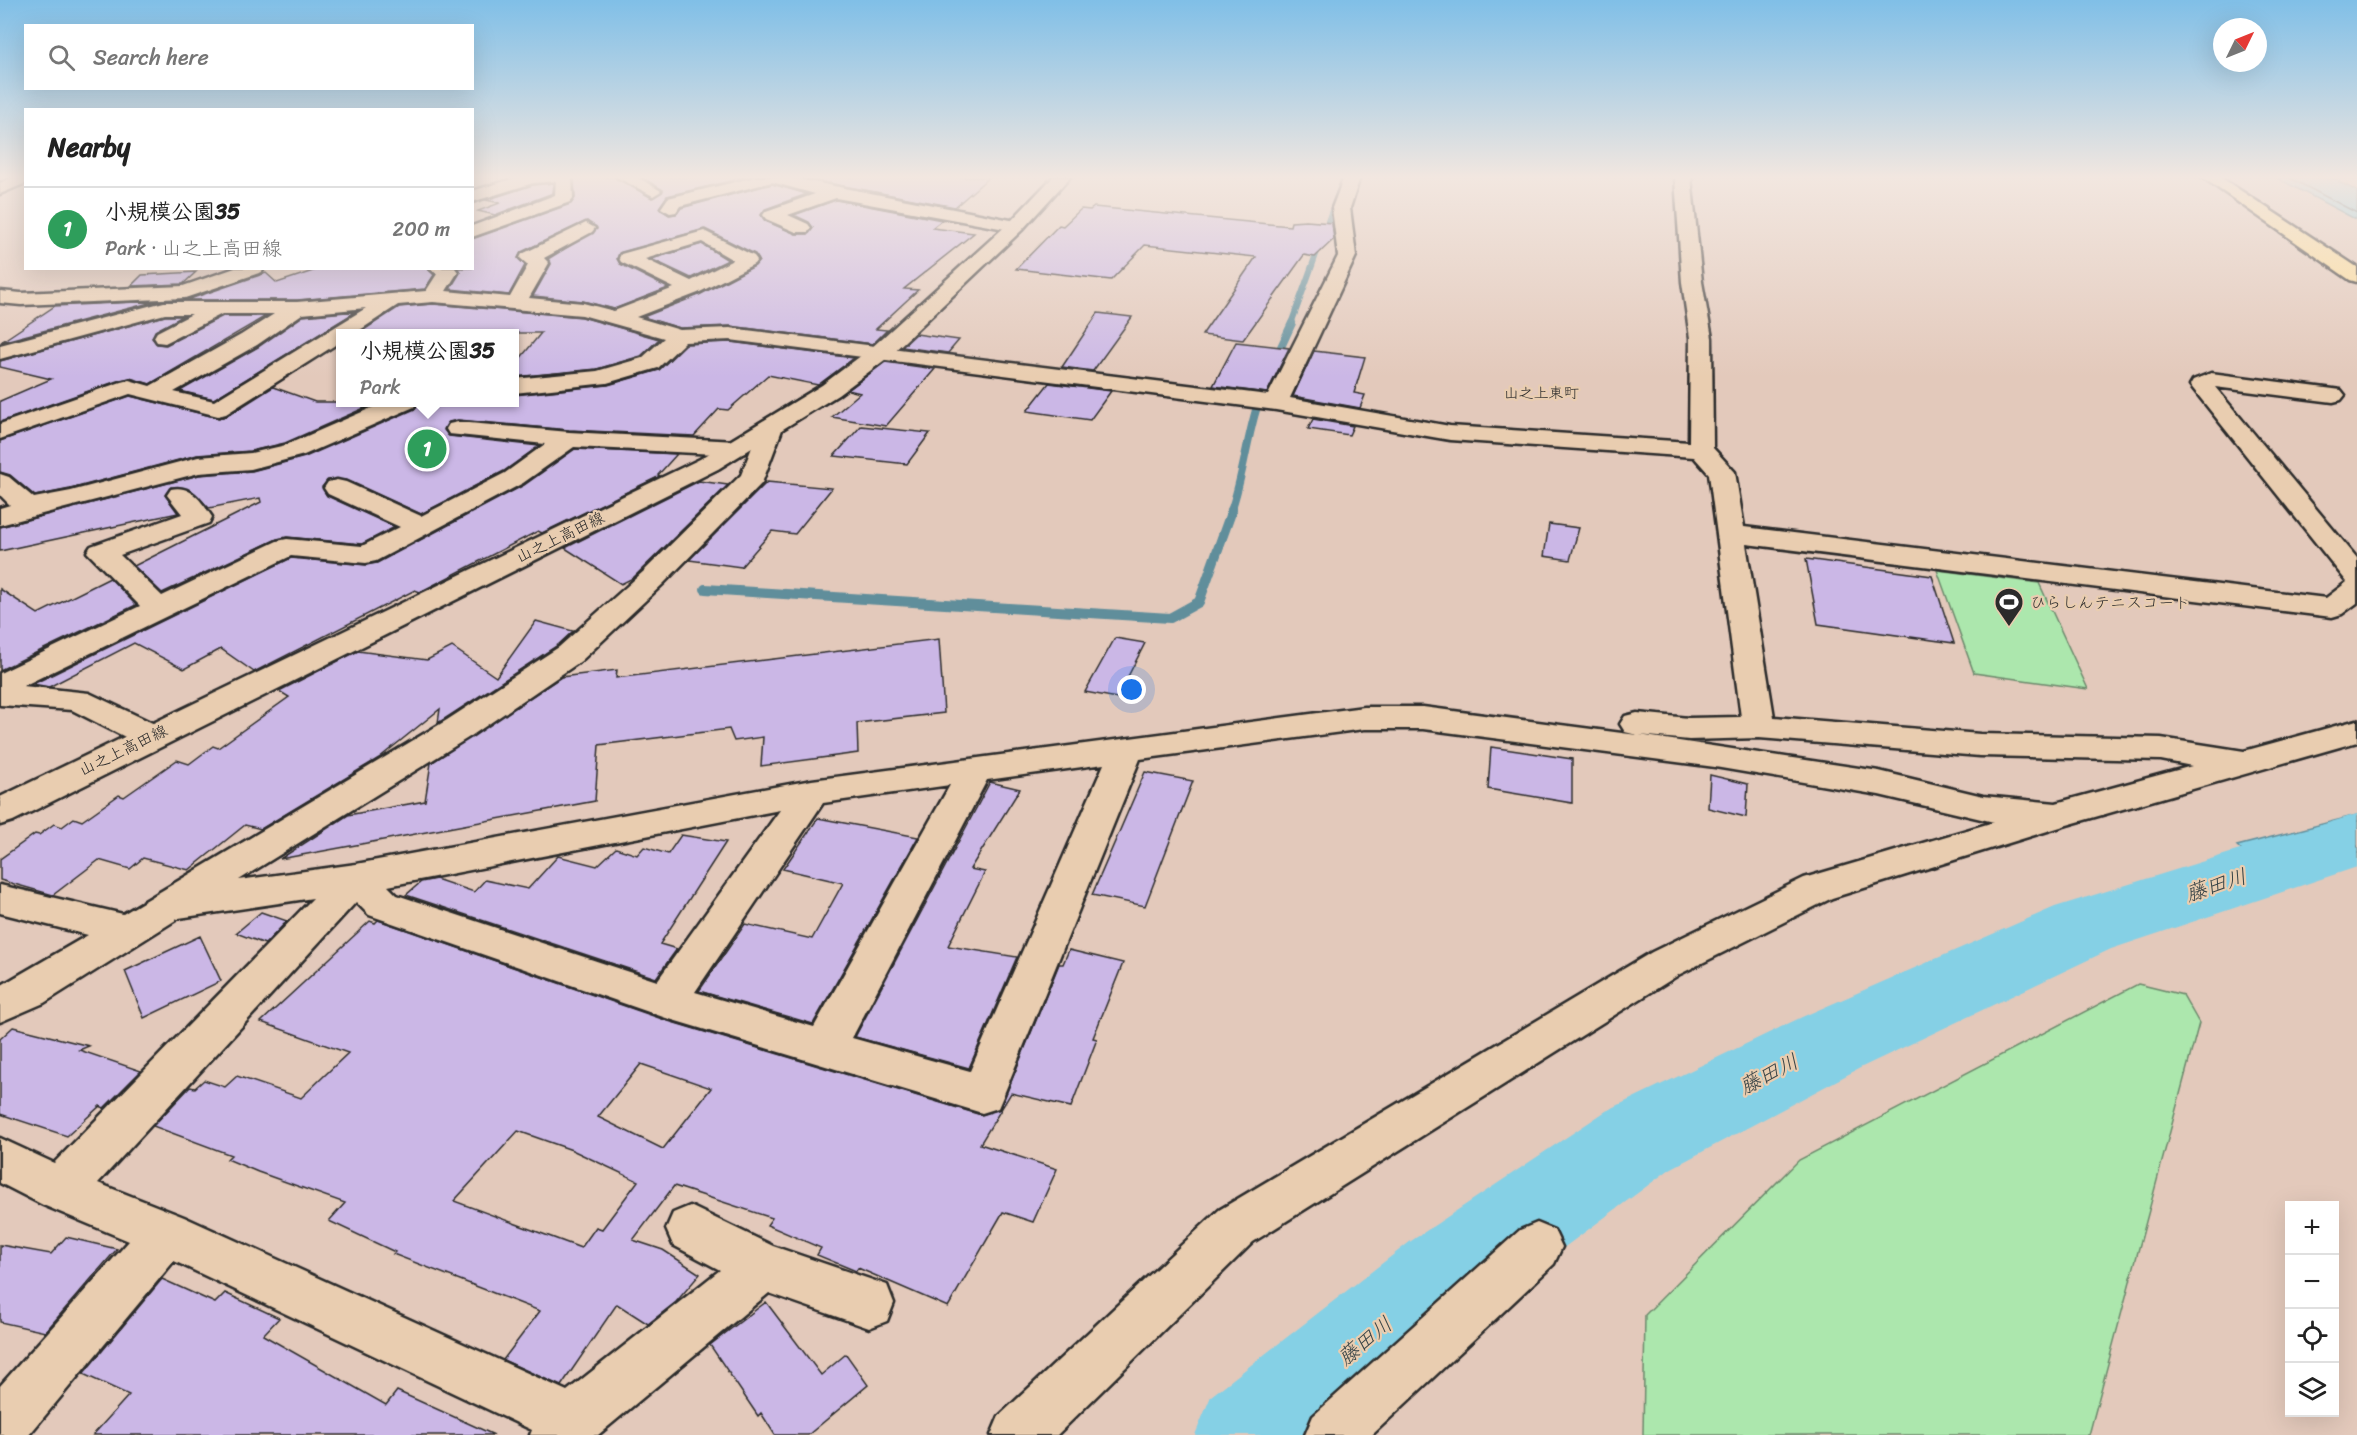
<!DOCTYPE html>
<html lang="en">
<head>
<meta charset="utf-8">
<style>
  :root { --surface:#fff; --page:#f6f6f6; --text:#222; --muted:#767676; --line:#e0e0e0; --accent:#2b2b2b }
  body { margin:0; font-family:Sriracha,"Klee One",sans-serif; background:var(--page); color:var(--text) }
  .controls { position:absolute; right:18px; bottom:18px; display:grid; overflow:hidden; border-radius:0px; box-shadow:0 6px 24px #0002 }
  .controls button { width:54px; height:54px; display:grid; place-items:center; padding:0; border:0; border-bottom:2px solid var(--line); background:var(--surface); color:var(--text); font:30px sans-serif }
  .compass { position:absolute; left:2213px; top:18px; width:54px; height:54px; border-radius:50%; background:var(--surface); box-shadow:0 6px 24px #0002; rotate:47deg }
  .you { position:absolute; left:1132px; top:690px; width:21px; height:21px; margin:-15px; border:4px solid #fff; border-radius:50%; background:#1a73e8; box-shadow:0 0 0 9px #1a73e833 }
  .badge { display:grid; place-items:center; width:39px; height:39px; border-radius:50%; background:var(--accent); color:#fff; font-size:20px; font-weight:700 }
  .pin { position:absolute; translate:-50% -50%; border:3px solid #fff; box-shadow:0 2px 6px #0006 }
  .popup { position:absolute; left:336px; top:329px; width:183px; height:78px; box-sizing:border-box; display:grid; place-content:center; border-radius:0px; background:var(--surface); filter:drop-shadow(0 2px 4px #0005); font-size:20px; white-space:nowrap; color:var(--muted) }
  .popup b { font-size:22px; color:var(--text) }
  .popup::after { content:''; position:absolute; left:50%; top:100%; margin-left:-12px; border:12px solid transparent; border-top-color:var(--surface) }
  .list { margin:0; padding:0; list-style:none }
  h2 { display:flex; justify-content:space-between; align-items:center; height:78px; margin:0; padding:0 24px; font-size:26px }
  h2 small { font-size:20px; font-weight:400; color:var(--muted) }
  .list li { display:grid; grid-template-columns:39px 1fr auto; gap:18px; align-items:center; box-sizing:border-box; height:84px; padding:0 24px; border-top:2px solid var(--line) }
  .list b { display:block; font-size:22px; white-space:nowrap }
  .list p { margin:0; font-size:20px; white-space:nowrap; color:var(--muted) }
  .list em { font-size:20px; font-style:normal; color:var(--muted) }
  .icon { flex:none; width:33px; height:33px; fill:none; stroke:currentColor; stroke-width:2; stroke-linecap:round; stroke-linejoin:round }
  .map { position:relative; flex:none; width:2357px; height:1435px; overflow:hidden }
  .search { position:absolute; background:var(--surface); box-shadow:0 6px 24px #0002; left:24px; top:24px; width:450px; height:66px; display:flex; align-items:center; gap:15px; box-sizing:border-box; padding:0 21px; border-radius:0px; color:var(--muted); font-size:22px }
  .panel { position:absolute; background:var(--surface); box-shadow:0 6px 24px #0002; left:24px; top:108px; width:450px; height:162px; border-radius:0px }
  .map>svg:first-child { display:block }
  .green { fill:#ace7ad; stroke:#6c896c; stroke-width:1.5 }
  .water { fill:#85d0e5; stroke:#618e9b; stroke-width:1.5 }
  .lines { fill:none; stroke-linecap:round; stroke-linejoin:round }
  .shore { stroke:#4f6d75; stroke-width:1.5 }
  .stream-far2 { stroke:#618e9b; stroke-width:6 }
  .stream-far1 { stroke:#618e9b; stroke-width:8 }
  .stream { stroke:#618e9b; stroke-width:10 }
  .river { fill:#85d0e5; fill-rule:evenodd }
  .building { fill:#cbb7e6; stroke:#2b2b2b; stroke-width:1.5; fill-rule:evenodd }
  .street-casing { stroke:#2b2b2b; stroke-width:5 }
  .secondary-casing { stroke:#2b2b2b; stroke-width:5 }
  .highway-casing { stroke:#2b2b2b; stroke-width:5 }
  .street { fill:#e9cdb0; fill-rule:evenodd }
  .secondary { fill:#e9cdb0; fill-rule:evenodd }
  .highway { fill:#fedd96; fill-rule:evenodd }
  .labels { text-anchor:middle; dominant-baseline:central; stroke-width:4.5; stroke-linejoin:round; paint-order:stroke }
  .far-neighbourhood-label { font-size:15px; fill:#2b2b2b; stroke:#e9cdb0 }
  .street-label { font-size:16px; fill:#2b2b2b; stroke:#e9cdb0 }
  .poi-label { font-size:16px; fill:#2b2b2b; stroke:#e9cdb0; text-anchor:start }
  .near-water-label { font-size:21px; font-style:italic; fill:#384447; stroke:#e9cdb0 }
</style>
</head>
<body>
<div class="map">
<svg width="2357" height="1435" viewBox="0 0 2357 1435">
  <rect width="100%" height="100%" fill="#e3c9bb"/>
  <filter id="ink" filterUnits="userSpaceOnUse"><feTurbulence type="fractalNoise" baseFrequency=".0167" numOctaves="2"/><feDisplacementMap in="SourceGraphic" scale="12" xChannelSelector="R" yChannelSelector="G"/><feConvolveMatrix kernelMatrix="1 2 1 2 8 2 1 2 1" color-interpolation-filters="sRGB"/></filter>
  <g filter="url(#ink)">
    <path class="green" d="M1937 570 2039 583 2088 689 1974 673Z
      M2138 984 2183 995 2199 1023 2089 1435H1643L1645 1315 1799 1160Z"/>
    <path class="water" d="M2275 177 2340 179 2339 182 2357 191V220Z
      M2357 815V859L2276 882 2237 846Z"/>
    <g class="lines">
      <path class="shore" d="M2288 177 2357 213
        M2357 821 2252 851 2278 875 2357 853
        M2357 829 2269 852 2267 855 2280 866 2357 846"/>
      <path class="stream-far2" d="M1291 324 1344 177"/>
      <path class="stream-far1" d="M1275 360 1292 323
        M1231 511C1246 468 1248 421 1267 380"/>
      <path class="stream" d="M705 589 1170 618 1199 602 1232 510"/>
      <path class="river" d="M2357 814V867L2111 949 1862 1067 1670 1169 1481 1309 1334 1435H1195L1211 1396 1411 1241 1606 1111 1802 1017 2055 907Z"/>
    </g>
    <path class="building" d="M574 177H615L652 198 663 190 641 177H748L667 196 659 208 669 215 676 214 681 208 772 184 807 194 765 209 761 215 765 221 796 234H808L813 228 809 222 794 215 836 200 942 220 932 228 974 233 904 289 918 290 876 329 887 330 873 344 730 326 680 328 643 317 699 295 755 266 759 261 755 254 705 229 619 253 617 259 620 264 668 288 614 309 583 301 533 296 551 264 548 259 597 229 587 221 521 252 518 258 525 265 509 295 450 289 460 273 458 268H472V239L571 204 575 198Z
      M796 177H989L955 207Z
      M554 183 553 193 495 215 478 211 500 203 486 200 533 185Z
      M1094 207 1290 226 1291 222 1306 221 1332 223 1334 239 1315 257 1304 255 1243 340 1202 335 1256 257 1145 245 1111 280 1016 269 1059 225 1063 226 1081 209 1090 210Z
      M702 244 728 260 691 278 651 259Z
      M322 268H427L434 275 425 289 297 300H187L266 273 277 283Z
      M196 272 183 284 131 286 142 275Z
      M157 301 1 342 55 306Z
      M433 304 582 317 659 339 641 356 597 369 514 377V366L541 333H359L399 307Z
      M357 311 214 399 180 391 258 347 303 316Z
      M1098 313 1132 317 1093 371 1062 367Z
      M165 316H183L155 331 152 338 157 344 166 345 223 316H266L150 384 130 378 120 380 0 422V401L51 379 0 367V361Z
      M916 334 959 340 948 353 902 347Z
      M730 342 854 358 818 385 768 375 728 410 719 409 694 436 569 430 458 420 449 422 444 430 449 436 539 446 504 471 421 514 347 480H328L322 487 327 496 395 527 362 544 287 537 277 539 162 593 134 566 261 502 260 498 209 508 191 490 171 487 165 495 178 513 0 551V527L199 475 252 471 305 457 415 409 419 402H514V395L608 385 659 370 686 344Z
      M1236 342 1289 348 1267 393 1213 386Z
      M1314 351 1365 357 1354 393 1365 395 1360 408 1293 396Z
      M885 362 935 369 886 426 832 417 860 393 848 390Z
      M1049 383 1111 391 1090 420 1027 411Z
      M273 387 315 402H378L285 443 251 451 197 455 70 489 35 496 10 475 0 472V441L130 396 219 418 227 416Z
      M1313 419 1353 426 1349 435 1308 429Z
      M861 426 930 433 907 464 834 456Z
      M575 449 677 454 658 475 660 476 542 533 538 531 420 592 415 590 254 672 221 649 184 669 134 643 49 687 33 684 291 558 366 565 377 563 524 485Z
      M699 481 728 485 633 578 621 584 565 548Z
      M767 482 832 488 795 534 772 531 741 567 689 560Z
      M1549 524 1579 528 1570 560 1544 556Z
      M1806 559 1932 576 1954 643 1818 624Z
      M110 578 136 605 0 670V589L38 614Z
      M536 621 573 631 558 645 446 718 438 723 440 709 379 758 261 829 245 825 189 870 143 858 130 869 99 860 53 895 0 880V859L35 834 39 835 54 824 62 827 74 818 82 821 119 795 124 797 177 760 189 764 213 746 218 748 289 697 279 691 358 651 427 660 452 647 496 677Z
      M1115 638 1145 643 1117 698 1085 692Z
      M939 639 944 713 857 723 858 753 761 766 763 737 734 741 729 729 599 745 595 801 280 859 348 815 425 801 431 763 561 677 617 670 616 678Z
      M1491 747 1572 759V803L1488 789Z
      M1145 772 1193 781 1145 906 1092 895Z
      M1710 775 1748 784 1746 817 1708 808Z
      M990 782 1020 789 970 869 985 872 948 946 1017 957 969 1068 855 1037Z
      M818 818 918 837 813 1024 699 991 745 924 812 939 843 883 783 869Z
      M681 835 726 842 660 944 677 949 656 978 406 895 421 882 436 879 474 892 485 880 528 889 558 856 597 866 616 848 637 855 644 847 668 854Z
      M261 912 287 921 265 944 236 933Z
      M378 920 665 1020 981 1115 1000 1109 1059 964H1063L1069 950 1123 963 1093 1038 1097 1039 1071 1107 1011 1093 980 1144 1057 1169 1033 1222 1003 1212 948 1307 858 1268 856 1271 817 1255 821 1248 767 1225 772 1218 674 1186 633 1240 663 1250 700 1274 676 1302 648 1324 617 1304 561 1386 503 1360 540 1311 393 1254 395 1252 329 1221 345 1203 258 1172 227 1159 231 1155 153 1126 190 1087 195 1088 204 1080 225 1087 237 1076 301 1098 348 1053 261 1022 370 921 375 923ZM641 1064 711 1088 663 1149 598 1117ZM518 1131 572 1150 638 1181 602 1229 596 1227 581 1248 454 1201Z
      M200 936 221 981 144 1018 125 971Z
      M13 1027 89 1046 79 1050 141 1071 104 1108 100 1106 67 1136 0 1114V1039Z
      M66 1237 117 1249 45 1332 0 1322V1245L51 1254Z
      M162 1279 215 1303 225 1293 279 1318 263 1335 386 1405 397 1391 494 1435H93L129 1395 83 1374Z
      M766 1302 821 1375 846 1354 868 1385 808 1435H775L761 1413 758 1416 710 1345Z"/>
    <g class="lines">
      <g class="street-casing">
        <path id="street" d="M14 177H26V183L0 194V183Z
          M519 177H572L573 198 570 202 472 237V226L555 195 556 181 533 183 472 202V191Z
          M617 177H637L661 191 653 196Z
          M756 177H787L1016 221 1025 226 1016 231 836 198 788 215 808 224 811 228 808 232H796L766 219 763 215 766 211 815 194 772 182 680 206 676 212 670 213 661 208 668 198Z
          M1344 177H1360L1350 208 1356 256 1290 398 1450 426 1689 442 1690 338 1682 282 1675 177H1691L1702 282 1712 338 1713 448 1735 472 1744 527 2326 598 2347 582 2190 385 2193 380 2211 373 2341 390 2345 395 2341 400 2333 402 2215 387 2357 558V603L2342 614 2332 617 1746 544 1774 717 1980 734 2161 738 2244 751 2357 720V742L2067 825 1832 898 1680 974 1253 1242 1057 1435H991L999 1416 1219 1210 1652 952 1804 878 1994 822 1879 795 1715 767 1423 729H1364L1140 759 1004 1094 998 1108 982 1113 666 1018 369 915 356 902 98 1183 184 1217 567 1391 720 1270 673 1245 666 1229 673 1213 690 1206 773 1246 887 1285 894 1303 887 1321 869 1328 769 1293 598 1435H530L532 1430 174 1261 29 1435H0V1386L129 1241 43 1205 0 1183V1138L54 1163 313 898 179 918 44 1003 0 1022V986L88 935 0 913V885L123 914 447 720 559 647 644 571 741 475 762 422 771 420 780 422 783 427 762 483 664 583 581 661 471 736 239 880 356 864 812 780 1364 707H1423L1637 735 1625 732 1620 724 1625 716 1637 713 1689 718 1741 717 1709 474 1694 457 1450 440 1276 410 730 340 685 342 658 368 607 383 514 393V379L597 371 642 358 664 338 582 315 433 302 398 305 354 334H340V342L226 414 218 416 130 394 0 439V424L121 382 129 380 150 386 241 335 274 314H222L165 343 157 342 154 337 157 332 192 314H165L0 359V345L164 302H297L426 291 437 274 429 268H455L458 272 446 291 510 297 528 265 520 258 522 254 586 223 595 228 592 232 544 258 549 263 529 298 583 303 614 311 674 288 621 262 619 258 621 254 704 231 754 256 757 260 754 264 698 293 636 317 680 330 730 328 1268 395 1338 256 1332 208ZM702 242 733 260 691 281 645 259ZM366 308 214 401 174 392 257 345 302 314ZM1639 735 1689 740 1759 738 1980 756 2161 760 2192 766 2056 803 1983 796 1879 771ZM1104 764 970 1071 852 1038 987 780ZM950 785 814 1027 695 992 823 803ZM780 810 657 981 397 895 388 886Z
          M235 268H264L262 272 185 298 21 305 0 303V291L21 293 183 286Z
          M385 402H417L414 407 304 455 251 469 199 473 0 525V508L10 505 0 495V474L9 477 34 498 71 491 198 457 251 453 286 445Z
          M458 422 569 432 736 441 745 443 748 448 745 453 736 455 574 447 523 483 376 561 366 563 291 556 23 686 89 693 163 728 168 736 163 744 151 747 139 744 72 710 0 705V673L140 606 87 552 91 546 182 514 167 495 171 489C191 484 202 502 212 517L209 523 120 555 162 596 277 541 287 539 362 546 400 527 328 494 324 488 328 482 337 480 346 482 421 516 505 473 545 444 449 434 446 429 449 424Z
          M1537 1223 1554 1230 1562 1247 1554 1264 1372 1435H1305L1313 1416 1520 1230Z"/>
      </g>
      <g class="secondary-casing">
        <path id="secondary" d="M1053 177H1070L1022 230 886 359 838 395 718 469 13 821 0 825V797L700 459 822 385 870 349 1010 222Z"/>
      </g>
      <g class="highway-casing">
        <path id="highway" d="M2202 177H2220L2357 267V282L2350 280Z"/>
      </g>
      <use href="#street" class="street"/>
      <use href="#secondary" class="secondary"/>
      <use href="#highway" class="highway"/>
    </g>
  </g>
  <linearGradient id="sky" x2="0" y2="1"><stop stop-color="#80bfe7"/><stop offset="0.47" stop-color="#f2e7e0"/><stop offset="1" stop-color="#f2e7e0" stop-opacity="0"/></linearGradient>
  <rect width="2357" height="377" fill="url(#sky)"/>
  <defs>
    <g id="stadium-pin" transform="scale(1.5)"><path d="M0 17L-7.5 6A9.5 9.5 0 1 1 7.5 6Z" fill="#2b2b2b" stroke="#e9cdb0"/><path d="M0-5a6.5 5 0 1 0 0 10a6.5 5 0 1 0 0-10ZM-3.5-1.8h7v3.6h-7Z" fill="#fff"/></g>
  </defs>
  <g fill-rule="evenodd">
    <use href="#stadium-pin" x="2009" y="602"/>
  </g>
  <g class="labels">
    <g class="far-neighbourhood-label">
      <text x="1541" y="393">山之上東町</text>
    </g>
    <g class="street-label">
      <text transform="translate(560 537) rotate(-26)">山之上高田線</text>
      <text transform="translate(123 750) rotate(-26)">山之上高田線</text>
    </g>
    <g class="poi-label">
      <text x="2030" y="602">ひらしんテニスコート</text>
    </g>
    <g class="near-water-label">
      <text transform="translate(2216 885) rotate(-18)">藤田川</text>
      <text transform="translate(1769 1074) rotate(-27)">藤田川</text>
      <text transform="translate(1365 1341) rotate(-39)">藤田川</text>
    </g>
  </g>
</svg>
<div class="controls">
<button>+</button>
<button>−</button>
<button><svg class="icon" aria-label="locate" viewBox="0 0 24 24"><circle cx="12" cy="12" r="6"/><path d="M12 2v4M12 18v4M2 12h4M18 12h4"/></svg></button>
<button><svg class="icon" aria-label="layers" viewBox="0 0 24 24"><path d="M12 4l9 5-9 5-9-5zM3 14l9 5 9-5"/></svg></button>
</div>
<svg class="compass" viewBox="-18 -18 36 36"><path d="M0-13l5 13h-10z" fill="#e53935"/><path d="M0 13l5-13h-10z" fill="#767676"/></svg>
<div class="you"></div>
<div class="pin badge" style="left:427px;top:449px;background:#2e9e5b">1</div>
<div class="popup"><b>小規模公園35</b>Park</div>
<div class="search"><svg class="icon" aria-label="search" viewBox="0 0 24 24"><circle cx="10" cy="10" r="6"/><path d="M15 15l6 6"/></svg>Search here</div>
<section class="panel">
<h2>Nearby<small></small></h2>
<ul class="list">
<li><span class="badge" style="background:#2e9e5b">1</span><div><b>小規模公園35</b><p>Park · 山之上高田線</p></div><em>200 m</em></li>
</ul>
</section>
</div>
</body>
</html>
